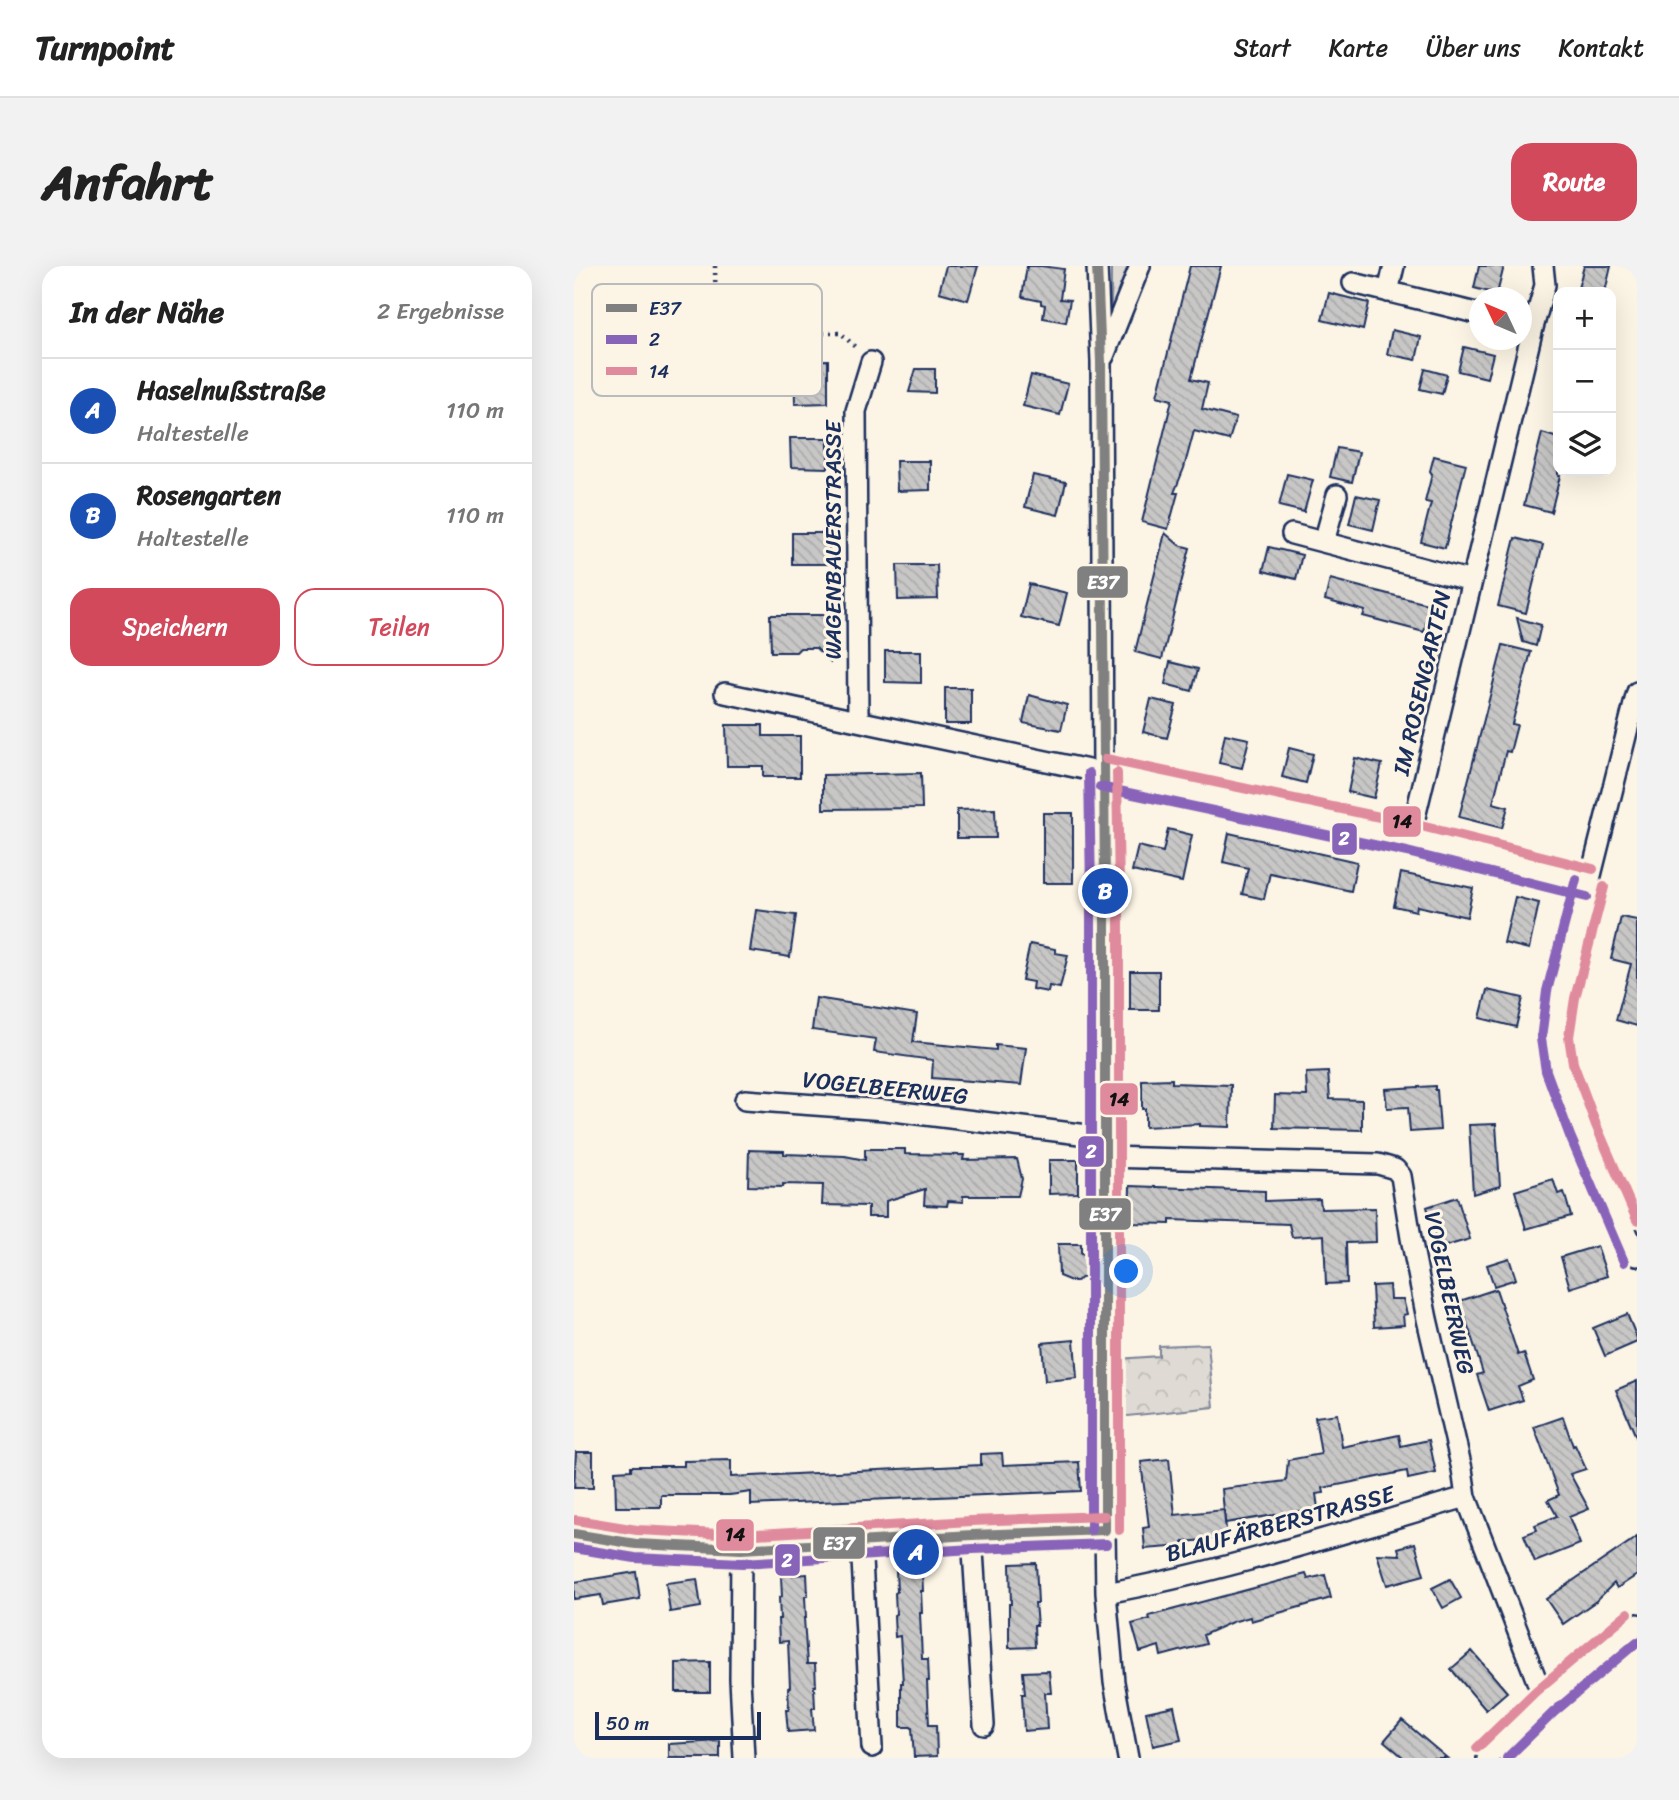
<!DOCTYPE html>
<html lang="de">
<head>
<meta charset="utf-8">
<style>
  :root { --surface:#fff; --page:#f2f2f2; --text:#222; --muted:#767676; --line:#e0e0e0; --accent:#d1495b }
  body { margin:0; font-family:Sriracha,sans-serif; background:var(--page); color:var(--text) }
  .controls { position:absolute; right:21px; top:21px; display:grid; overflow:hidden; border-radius:14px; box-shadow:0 7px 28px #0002 }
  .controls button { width:63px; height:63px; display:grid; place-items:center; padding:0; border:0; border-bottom:2px solid var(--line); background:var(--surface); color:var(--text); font:35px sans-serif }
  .compass { position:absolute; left:895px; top:21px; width:63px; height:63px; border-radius:50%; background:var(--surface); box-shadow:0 7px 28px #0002; rotate:314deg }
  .scale { position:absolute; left:21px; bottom:18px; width:166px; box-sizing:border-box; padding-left:7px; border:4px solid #1b2f5e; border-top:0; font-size:19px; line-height:24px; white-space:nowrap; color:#1b2f5e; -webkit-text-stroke:5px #fcf5e5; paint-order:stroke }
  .you { position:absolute; left:553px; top:1006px; width:24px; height:24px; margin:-18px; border:5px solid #fff; border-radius:50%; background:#1a73e8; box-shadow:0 0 0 10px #1a73e833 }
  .badge { display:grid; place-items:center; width:46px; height:46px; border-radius:50%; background:var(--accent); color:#fff; font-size:23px; font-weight:700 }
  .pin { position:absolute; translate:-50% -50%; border:4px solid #fff; box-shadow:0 2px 7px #0006 }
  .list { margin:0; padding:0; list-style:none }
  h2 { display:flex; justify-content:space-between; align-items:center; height:91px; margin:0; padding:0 28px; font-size:30px }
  h2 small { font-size:23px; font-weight:400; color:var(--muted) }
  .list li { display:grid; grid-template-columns:46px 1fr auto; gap:21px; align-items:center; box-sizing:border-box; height:105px; padding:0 28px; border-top:2px solid var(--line) }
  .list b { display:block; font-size:26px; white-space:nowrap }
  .list p { margin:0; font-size:23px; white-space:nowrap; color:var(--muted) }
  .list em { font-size:23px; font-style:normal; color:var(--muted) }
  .actions { display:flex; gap:14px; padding:21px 28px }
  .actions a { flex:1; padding:16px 0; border:2px solid var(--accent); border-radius:21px; text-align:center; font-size:24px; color:var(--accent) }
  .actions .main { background:var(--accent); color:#fff }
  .icon { flex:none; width:38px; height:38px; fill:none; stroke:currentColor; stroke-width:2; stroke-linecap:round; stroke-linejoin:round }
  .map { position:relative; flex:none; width:1063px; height:1492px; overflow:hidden; border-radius:21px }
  header { display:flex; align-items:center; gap:42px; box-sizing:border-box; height:98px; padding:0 35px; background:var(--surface); border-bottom:2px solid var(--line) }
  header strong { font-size:33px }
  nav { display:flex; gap:38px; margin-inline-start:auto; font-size:24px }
  .intro { display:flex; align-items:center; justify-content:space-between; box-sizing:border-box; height:168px; padding:0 42px }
  h1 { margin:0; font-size:49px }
  .button { padding:18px 32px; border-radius:21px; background:var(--accent); color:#fff; font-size:24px; font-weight:700 }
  main { display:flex; gap:42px; padding:0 42px }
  aside { flex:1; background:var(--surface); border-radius:21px; box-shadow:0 7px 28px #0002 }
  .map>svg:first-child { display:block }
  .grass { fill:url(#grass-tufts); stroke:#7d8599; stroke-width:2 }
  .forest { fill:url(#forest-crowns); stroke:#7d8599; stroke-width:2 }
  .building { fill:url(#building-back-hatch); stroke:#1b2f5e; stroke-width:2 }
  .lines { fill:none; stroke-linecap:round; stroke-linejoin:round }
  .minor-casing { stroke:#1b2f5e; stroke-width:24 }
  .path { stroke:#1b2f5e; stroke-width:4.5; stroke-dasharray:2 5; stroke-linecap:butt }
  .minor { stroke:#fcf5e5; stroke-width:19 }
  .bus-1-casing { stroke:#fcf5e5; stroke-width:16 }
  .bus-2-casing { stroke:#fcf5e5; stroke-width:16 }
  .bus-3-casing { stroke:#fcf5e5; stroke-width:16 }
  .bus-1 { stroke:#808080; stroke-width:10 }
  .bus-2 { stroke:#8864b9; stroke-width:10 }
  .bus-3 { stroke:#e08b9d; stroke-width:10 }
  .labels { text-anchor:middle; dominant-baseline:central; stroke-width:6; stroke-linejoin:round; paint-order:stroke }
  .street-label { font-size:23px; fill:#1b2f5e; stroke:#fcf5e5 }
  .key { fill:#fcf5e5; stroke:#b8babc; stroke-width:2 }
  .key-label { font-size:19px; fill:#1b2f5e }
  .line-badge { stroke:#fcf5e5; stroke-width:2.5 }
  .badge-label { font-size:19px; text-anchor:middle; font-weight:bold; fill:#fff }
  .pale-badge-label { font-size:19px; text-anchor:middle; font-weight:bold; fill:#111 }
</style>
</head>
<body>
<header>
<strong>Turnpoint</strong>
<nav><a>Start</a><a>Karte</a><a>Über uns</a><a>Kontakt</a></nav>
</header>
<div class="intro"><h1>Anfahrt</h1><a class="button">Route</a></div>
<main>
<aside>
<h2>In der Nähe<small>2 Ergebnisse</small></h2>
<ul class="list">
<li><span class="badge" style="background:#1a4fb4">A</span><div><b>Haselnußstraße</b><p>Haltestelle</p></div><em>110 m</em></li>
<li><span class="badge" style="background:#1a4fb4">B</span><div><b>Rosengarten</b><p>Haltestelle</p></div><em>110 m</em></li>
</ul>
<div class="actions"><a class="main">Speichern</a><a>Teilen</a></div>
</aside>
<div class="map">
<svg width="1063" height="1492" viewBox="0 0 1063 1492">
  <defs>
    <pattern id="grass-tufts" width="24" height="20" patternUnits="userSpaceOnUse" patternTransform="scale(1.75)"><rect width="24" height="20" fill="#dfdbd4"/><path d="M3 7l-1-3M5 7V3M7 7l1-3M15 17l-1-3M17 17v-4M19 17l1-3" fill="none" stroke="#bfbcb8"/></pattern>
    <pattern id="forest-crowns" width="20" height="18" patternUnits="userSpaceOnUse" patternTransform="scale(1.75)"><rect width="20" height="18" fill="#dfdbd4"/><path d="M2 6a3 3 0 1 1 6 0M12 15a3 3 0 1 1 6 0" fill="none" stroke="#bfbcb8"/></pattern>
    <pattern id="building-back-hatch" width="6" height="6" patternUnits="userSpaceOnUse" patternTransform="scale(1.75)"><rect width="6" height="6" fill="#c8c7c6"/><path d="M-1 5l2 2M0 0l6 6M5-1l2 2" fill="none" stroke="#ababac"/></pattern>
  </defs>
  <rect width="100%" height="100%" fill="#fcf5e5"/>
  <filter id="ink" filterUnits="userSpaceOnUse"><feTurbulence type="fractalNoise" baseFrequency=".0143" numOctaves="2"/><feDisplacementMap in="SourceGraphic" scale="14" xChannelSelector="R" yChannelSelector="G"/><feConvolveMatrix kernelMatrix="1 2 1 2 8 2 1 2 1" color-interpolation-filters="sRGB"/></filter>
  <g filter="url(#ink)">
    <path class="grass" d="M537 0H560L540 42 537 39Z"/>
    <path class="forest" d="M634 1078 640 1141 544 1151V1093L585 1090V1080Z"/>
    <path class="building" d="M372 0H404L394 34 365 26Z
      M453 0H467L490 3 486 33 496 34 492 56 469 52 471 39 467 38V35L448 31Z
      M616 0H647L617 113 634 117 628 143 662 152 655 174 620 165 610 202 600 227H604L594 263 568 256 598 134 583 130Z
      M905 0H930L923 28 900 22Z
      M1010 0H1037L1031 26H1003Z
      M755 27 795 37 789 64 748 54Z
      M818 64 847 71 842 94 813 88Z
      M890 81 919 88 913 112 884 105Z
      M254 94V137L221 138 220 95Z
      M342 103H361V127L335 126Z
      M851 103 873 109 868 128 846 123Z
      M457 109 494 118 486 149 449 140Z
      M968 167 984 172V210H986L977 246 950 239Z
      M216 172H254V202L217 201Z
      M763 182 785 186 778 216 756 211Z
      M860 190 892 198 871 282 847 276 857 237 851 236 858 208 856 205Z
      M322 195H356V224L323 225Z
      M713 208 739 214 730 246 705 240Z
      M459 209 492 216 484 249 451 241Z
      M782 229 806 234 799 264 775 258Z
      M218 267H255V298H218Z
      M591 267 605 279 616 282 588 393 561 386Z
      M941 272 969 279 952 347 924 340Z
      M695 281 728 289 722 313 689 305Z
      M323 299H363L364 333 324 334Z
      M756 313 857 339 850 366 789 350 791 345 751 334Z
      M455 318 493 327 485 360 447 351Z
      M196 349H256V396L242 382H226L222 386H197Z
      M943 352 967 359 962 380 949 376Z
      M929 379 957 386 938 458 943 459 936 486 932 485 919 537 934 541 928 562 885 551Z
      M311 385H347V417L311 416Z
      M596 396 624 403 618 425 591 418Z
      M371 422H397V458H371Z
      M455 429 493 439 487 464 449 457Z
      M577 433 602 439 593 472 569 466Z
      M152 459H189V470H226V511H189V500H153Z
      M651 468 675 473 668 502 645 497Z
      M715 482 739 488 732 517 708 511Z
      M781 492 808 498 800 532 774 526Z
      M347 507 348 542 249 543V509Z
      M421 543 422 572H383V544Z
      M469 547H499V617H469Z
      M594 563 618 569 608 616 558 605 564 580 589 586Z
      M655 567 783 596 777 625 696 607 690 633 668 628 674 602 649 596Z
      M827 607 899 622 893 651 843 640 842 645 820 640Z
      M941 631 965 637 955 683 930 677Z
      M182 644 222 649 216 691 176 685Z
      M1047 651 1063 654V760L1042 754 1057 698 1037 693Z
      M456 678 481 683V687L494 689 486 722 475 720 474 726 458 723 459 716 448 714Z
      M556 705H585V744H556Z
      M913 724 949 732 942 761 906 752Z
      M242 732 343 748 339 776 422 784V779L452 782 447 819 358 812 359 794 300 786 302 773 238 764Z
      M754 806 756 833 788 834V864L700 862 701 829 733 830 732 807Z
      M598 813V817L657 819 656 861 626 860V858L571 861V843H568V814Z
      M861 820V824H863L866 864 836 866 834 841 813 842 811 823Z
      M922 858 926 920 899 928 895 859Z
      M291 883H331V888L390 889 389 894 443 893 448 913 444 930H389V936L374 935 373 940 350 939 351 923 312 935V951H294V940L248 939 249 919 209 918V921L174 920 175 884 210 885V888L271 890 291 894Z
      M475 894H504V927L475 928Z
      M979 913 984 928 990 926 997 950 952 963 941 925Z
      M556 920 691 925V935L746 933 747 943 801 942 802 976 772 977 773 1017 752 1018 750 969 718 971 715 958 596 954V958L555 957Z
      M883 931 896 973 865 982 853 941Z
      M484 978H507V988H511L512 1010 502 1015H497L485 1010Z
      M1023 980 1033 1010 996 1022 987 991Z
      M935 992 942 1013 920 1020 913 999Z
      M815 1019 816 1033H829L833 1048 829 1049 830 1059 800 1061 798 1020Z
      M922 1023 944 1089 950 1087 959 1114 944 1120 949 1134 915 1145 903 1109 909 1107 886 1035Z
      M1053 1048 1063 1072V1076L1031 1090 1019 1062Z
      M500 1074 503 1112 471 1115 468 1077Z
      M1063 1115V1173L1042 1124Z
      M763 1148 768 1181 825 1169 827 1180 855 1174 862 1207 834 1213 833 1205 749 1222 750 1227 742 1228 744 1242 651 1257 648 1223 712 1215 714 1194 747 1188 741 1151Z
      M989 1151 999 1180 1001 1179 1012 1203 996 1208 1015 1243 995 1251 1006 1278 961 1296 950 1269 963 1264 961 1259 983 1250 974 1234 985 1229 960 1161Z
      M2 1186H19V1222H0Z
      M428 1187 429 1199 505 1196 507 1225 177 1239V1226L156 1229H87V1241H42L41 1205 57 1204V1200H110V1195L157 1194V1211L407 1199V1188Z
      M595 1193 601 1249 650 1244 653 1272 609 1276V1280L571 1283 569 1262 575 1261 567 1196Z
      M1063 1271V1309L1043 1322 1040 1317 1022 1335 989 1358 972 1333Z
      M841 1277 850 1309 813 1319 803 1288 826 1289 824 1282Z
      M462 1297 464 1337H461L463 1359H460L461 1381 435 1382V1338H437L436 1298Z
      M348 1303 349 1325H347L348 1347H346L348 1393H354L355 1415H353L355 1459H362L363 1490 340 1491 338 1462 337 1461H327V1417H329L326 1370 321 1371 320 1349 322 1348 321 1327 323 1326 322 1304Z
      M62 1306 66 1333 29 1339 27 1329 0 1333V1316Z
      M233 1308 234 1330H231L232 1352H230L233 1398H241L242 1420H240L241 1442H238L240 1464 214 1466 212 1444H215L214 1422 216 1421 214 1375 205 1376 204 1353H206L205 1332 208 1331 207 1310Z
      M732 1308 734 1313 751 1309 757 1332 677 1355 676 1351 658 1356 629 1369 632 1378 587 1390 585 1380 566 1386 558 1358 576 1353 575 1350Z
      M123 1313 127 1341 96 1346 92 1317Z
      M876 1313 887 1332 869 1342 858 1322Z
      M898 1385 933 1426 912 1444 877 1403Z
      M136 1396V1426H102V1397Z
      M475 1405 477 1427H471L473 1463 450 1465 448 1428H451L449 1406Z
      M600 1440 607 1474 579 1480 572 1446Z
      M828 1454 873 1492H830L810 1475Z
      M146 1475V1492H95V1478Z"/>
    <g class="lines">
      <g class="minor-casing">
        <path id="minor" d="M523 0 527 96 529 507 531 625V1264L532 1327 540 1416 554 1492
          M779 17 906 48
          M814 26 820 0
          M530 90 566 0
          M718 268 898 315
          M750 276 763 229
          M1063 426 987 729 981 771 985 800 1009 864 1063 990
          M151 427 836 572 1016 617
          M284 454 282 145 297 96
          M836 572 959 62 971 19 969 0
          M171 834 311 844 530 871
          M531 891 804 898 821 903 827 910 837 972 853 1053 888 1203 892 1231 971 1436
          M0 1268 62 1278 167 1283 398 1269 531 1264
          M398 1269 410 1459
          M287 1275 298 1481
          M167 1283 166 1413 170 1492
          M532 1327C653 1305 774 1265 892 1231
          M913 1492 971 1436 1063 1358"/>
      </g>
      <path class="path" d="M141 0 142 68 267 67 283 83"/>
      <use href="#minor" class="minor"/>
      <g class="bus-1-casing">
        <path id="bus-1" d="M523 0 527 96 531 625V1264
          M0 1268 62 1278 167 1283 398 1269 531 1264"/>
      </g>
      <g class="bus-2-casing">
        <path id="bus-2" d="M515 507 517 625V1264
          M526 521 833 586 1013 631
          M1002 613 973 725 967 773 972 805 996 870 1050 996
          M0 1282 61 1292 168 1297 399 1283 532 1278
          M933 1492 980 1446 1063 1376"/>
      </g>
      <g class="bus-3-casing">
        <path id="bus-3" d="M532 493 839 558 1019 603
          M543 507 545 625V1264
          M1030 621 1001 732 995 771 999 797 1022 859 1063 954
          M2 1254 63 1264 167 1269 397 1255 530 1250
          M903 1482 962 1425 1054 1347"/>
      </g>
      <use href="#bus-1" class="bus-1"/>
      <use href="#bus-2" class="bus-2"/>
      <use href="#bus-3" class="bus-3"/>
    </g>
  </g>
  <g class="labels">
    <g class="street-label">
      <text transform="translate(259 274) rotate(-90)">WAGENBAUERSTRASSE</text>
      <text transform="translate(848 417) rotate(-77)">IM ROSENGARTEN</text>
      <text transform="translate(311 822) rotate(6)">VOGELBEERWEG</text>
      <text transform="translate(875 1027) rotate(78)">VOGELBEERWEG</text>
      <text transform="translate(706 1258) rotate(-15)">BLAUFÄRBERSTRASSE</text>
    </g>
  </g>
  <rect x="18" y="18" width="230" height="112" rx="10" class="key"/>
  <rect x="32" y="38" width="31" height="8" fill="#808080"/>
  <rect x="32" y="69" width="31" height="9" fill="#8864b9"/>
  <rect x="32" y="101" width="31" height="8" fill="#e08b9d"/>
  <g class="key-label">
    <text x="75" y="49">E37</text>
    <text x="75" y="80">2</text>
    <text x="75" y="112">14</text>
  </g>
  <g class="line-badge">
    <rect x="502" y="299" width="53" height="34" rx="7" fill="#808080"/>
    <rect x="808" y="539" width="40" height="33" rx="7" fill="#e08b9d"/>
    <rect x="757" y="556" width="27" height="34" rx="7" fill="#8864b9"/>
    <rect x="525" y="816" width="40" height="34" rx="7" fill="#e08b9d"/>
    <rect x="503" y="869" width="28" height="33" rx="7" fill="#8864b9"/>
    <rect x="504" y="931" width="54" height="34" rx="7" fill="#808080"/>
    <rect x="141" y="1252" width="40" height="34" rx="7" fill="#e08b9d"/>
    <rect x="238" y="1260" width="54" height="34" rx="7" fill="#808080"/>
    <rect x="200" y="1277" width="27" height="34" rx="7" fill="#8864b9"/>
  </g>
  <g class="badge-label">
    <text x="529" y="323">E37</text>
    <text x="770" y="579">2</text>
    <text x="517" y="892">2</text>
    <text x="531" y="955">E37</text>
    <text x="265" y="1284">E37</text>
    <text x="213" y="1301">2</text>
  </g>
  <g class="pale-badge-label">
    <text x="828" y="562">14</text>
    <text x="545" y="840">14</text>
    <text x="161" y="1275">14</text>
  </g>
</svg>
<div class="controls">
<button>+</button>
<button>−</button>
<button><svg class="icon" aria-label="layers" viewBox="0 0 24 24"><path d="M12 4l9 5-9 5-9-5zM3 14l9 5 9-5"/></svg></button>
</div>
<svg class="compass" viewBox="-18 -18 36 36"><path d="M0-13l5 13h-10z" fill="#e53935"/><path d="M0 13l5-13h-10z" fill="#767676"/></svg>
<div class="scale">50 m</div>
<div class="you"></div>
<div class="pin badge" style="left:342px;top:1286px;background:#1a4fb4">A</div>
<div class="pin badge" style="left:531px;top:625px;background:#1a4fb4">B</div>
</div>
</main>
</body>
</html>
